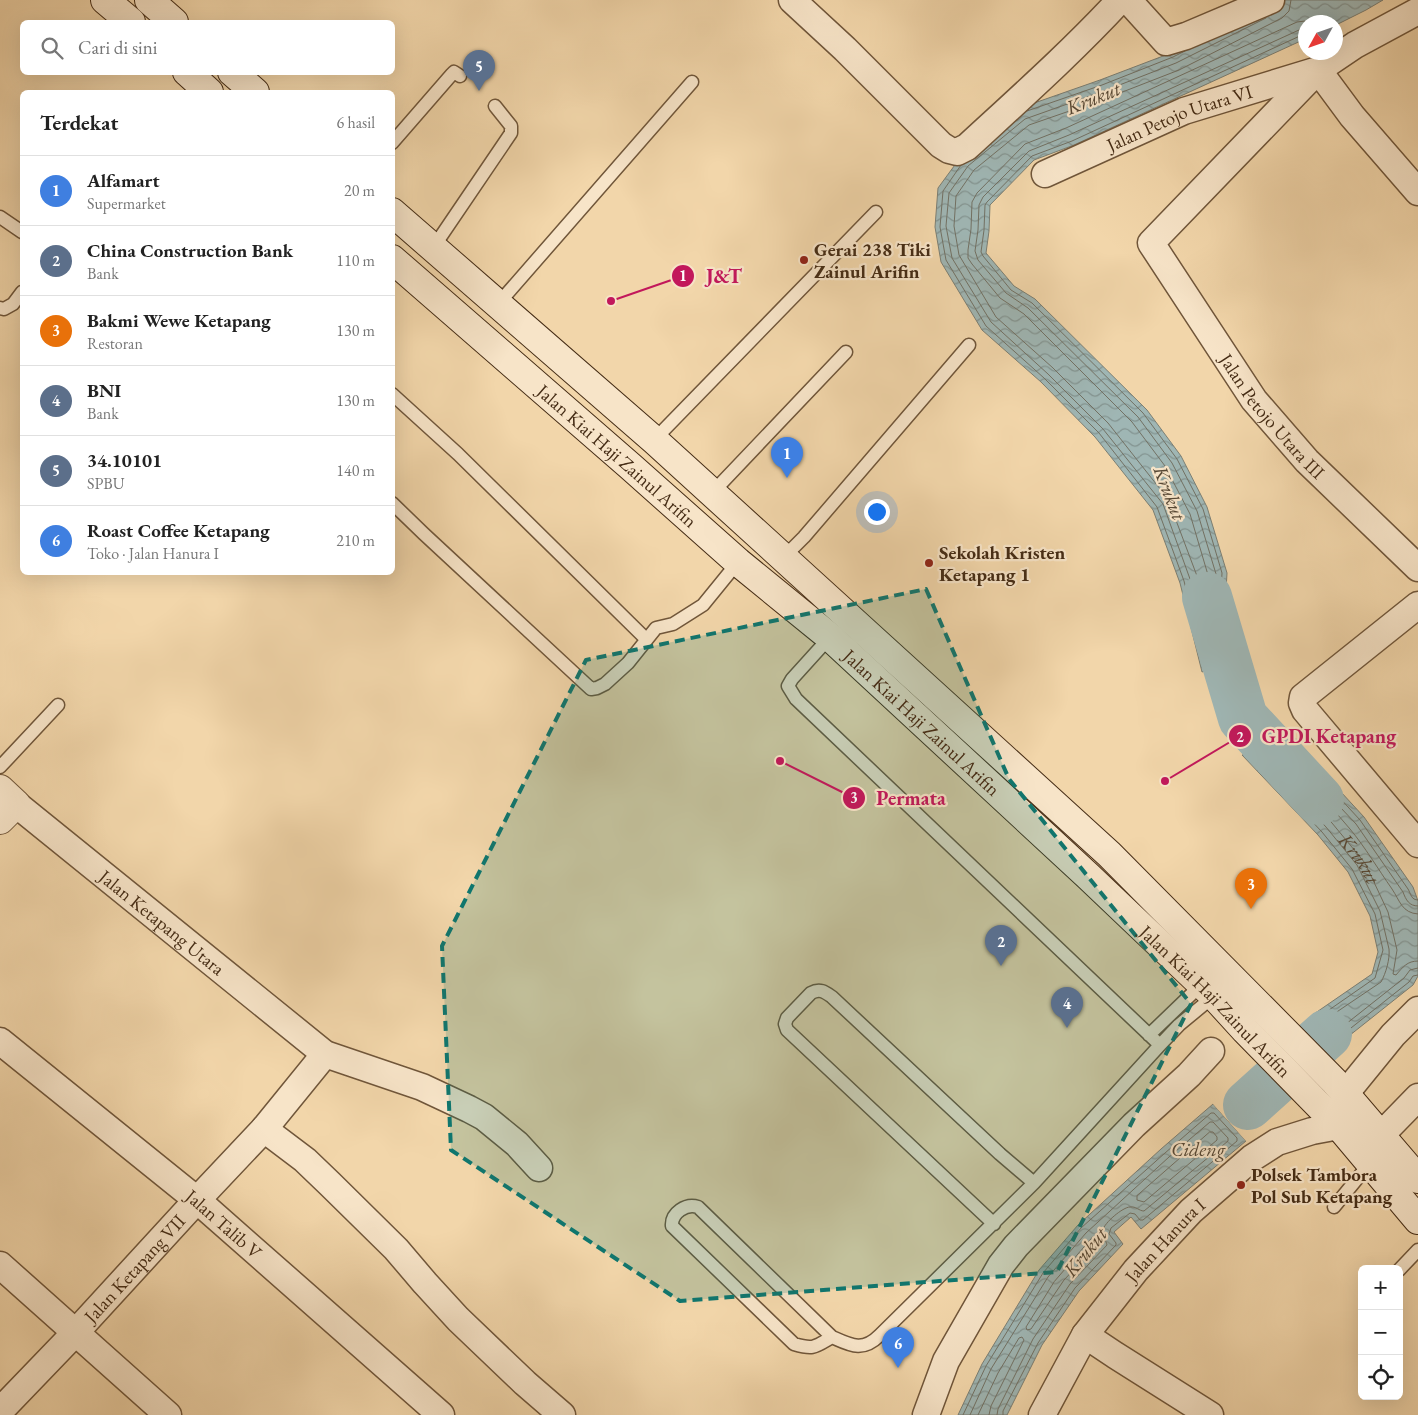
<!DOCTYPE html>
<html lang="id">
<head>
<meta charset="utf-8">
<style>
  :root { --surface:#fff; --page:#f6f6f6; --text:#222; --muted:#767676; --line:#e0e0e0; --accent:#8f2418 }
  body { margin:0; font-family:"EB Garamond",serif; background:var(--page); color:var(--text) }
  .controls { position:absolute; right:15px; bottom:15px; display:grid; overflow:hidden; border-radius:8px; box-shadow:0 5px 20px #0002 }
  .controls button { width:45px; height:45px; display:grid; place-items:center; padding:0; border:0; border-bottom:1px solid var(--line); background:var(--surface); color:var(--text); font:25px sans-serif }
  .compass { position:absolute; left:1298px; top:15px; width:45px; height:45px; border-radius:50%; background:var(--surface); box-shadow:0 5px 20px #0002; rotate:230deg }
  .you { position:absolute; left:876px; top:511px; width:18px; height:18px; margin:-12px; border:4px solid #fff; border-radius:50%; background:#1a73e8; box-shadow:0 0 0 8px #1a73e833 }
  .badge { display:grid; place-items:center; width:32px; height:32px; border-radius:50%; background:var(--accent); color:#fff; font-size:16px; font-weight:700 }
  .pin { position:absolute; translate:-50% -41px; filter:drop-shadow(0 1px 2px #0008) }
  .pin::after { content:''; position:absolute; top:26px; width:18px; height:15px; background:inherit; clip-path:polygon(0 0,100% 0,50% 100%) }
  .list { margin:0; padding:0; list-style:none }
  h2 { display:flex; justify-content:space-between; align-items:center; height:65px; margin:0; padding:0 20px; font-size:21px }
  h2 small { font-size:16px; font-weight:400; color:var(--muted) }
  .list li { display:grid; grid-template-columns:32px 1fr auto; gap:15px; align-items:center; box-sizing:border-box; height:70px; padding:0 20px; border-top:1px solid var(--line) }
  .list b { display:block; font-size:19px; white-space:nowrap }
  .list p { margin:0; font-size:16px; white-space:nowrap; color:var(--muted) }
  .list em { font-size:16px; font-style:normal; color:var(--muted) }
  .icon { flex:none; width:28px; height:28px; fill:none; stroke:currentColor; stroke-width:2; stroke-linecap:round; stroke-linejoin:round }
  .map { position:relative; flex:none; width:1418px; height:1415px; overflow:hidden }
  .search { position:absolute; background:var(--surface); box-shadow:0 5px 20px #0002; left:20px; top:20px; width:375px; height:55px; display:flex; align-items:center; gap:12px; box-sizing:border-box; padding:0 18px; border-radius:8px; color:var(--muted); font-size:19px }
  .panel { position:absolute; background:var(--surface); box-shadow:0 5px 20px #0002; left:20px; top:90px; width:375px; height:485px; border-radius:8px }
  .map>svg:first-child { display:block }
  .water { fill:url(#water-waves); stroke:#7b7f74 }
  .pier { fill:#f2d6aa }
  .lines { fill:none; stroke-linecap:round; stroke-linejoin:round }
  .shore { stroke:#727164; stroke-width:1 }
  .river { stroke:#9fb6b4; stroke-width:50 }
  .service-casing { stroke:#70563a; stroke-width:15 }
  .minor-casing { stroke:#70563a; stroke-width:29 }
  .tertiary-casing { stroke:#70563a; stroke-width:30 }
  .secondary-casing { stroke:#452c15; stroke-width:30 }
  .service { stroke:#f7e4c8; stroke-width:12 }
  .minor { stroke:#f7e4c8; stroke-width:26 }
  .tertiary { stroke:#f7e4c8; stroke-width:28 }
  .secondary { stroke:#f7e4c8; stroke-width:28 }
  .marked { fill:#0f766e; fill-opacity:0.2; stroke:#0f766e; stroke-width:4; stroke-dasharray:10 6; stroke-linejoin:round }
  .poi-dot { fill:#8f2418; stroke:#f7e4c8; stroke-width:2 }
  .labels { text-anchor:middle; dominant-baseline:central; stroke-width:4.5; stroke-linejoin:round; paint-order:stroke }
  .street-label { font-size:19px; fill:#452c15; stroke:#f7e4c8 }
  .poi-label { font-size:19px; font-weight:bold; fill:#452c15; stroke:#f7e4c8; text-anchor:start }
  .water-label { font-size:20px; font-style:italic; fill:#574835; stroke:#f7e4c8 }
  .leader { fill:none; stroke:#c2185b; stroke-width:2 }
  .callout-dot { fill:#c2185b; stroke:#f7e4c8; stroke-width:2 }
  .mark-label { font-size:15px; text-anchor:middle; font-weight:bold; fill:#fff }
  .callout-label { font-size:20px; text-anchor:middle; font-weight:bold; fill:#c2185b; stroke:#f7e4c8; stroke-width:4.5; stroke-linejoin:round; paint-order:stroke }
</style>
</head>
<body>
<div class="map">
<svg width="1418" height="1415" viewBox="0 0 1418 1415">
  <defs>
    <pattern id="water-waves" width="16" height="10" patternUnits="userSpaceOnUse" patternTransform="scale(1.25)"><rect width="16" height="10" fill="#9fb6b4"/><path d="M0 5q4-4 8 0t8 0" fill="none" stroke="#839491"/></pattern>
  </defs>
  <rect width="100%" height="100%" fill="#f2d6aa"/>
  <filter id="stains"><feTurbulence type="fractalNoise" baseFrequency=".004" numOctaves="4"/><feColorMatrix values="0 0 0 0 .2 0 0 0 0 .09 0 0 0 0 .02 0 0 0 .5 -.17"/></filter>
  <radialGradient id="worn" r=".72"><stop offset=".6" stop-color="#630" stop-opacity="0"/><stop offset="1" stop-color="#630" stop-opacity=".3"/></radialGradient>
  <path class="water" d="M1277 0H1383L1366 10 1336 25V22H1306L1305 39 1074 145 1034 160 990 205 989 231 986 253 1014 286 1035 299 1147 410 1181 456 1207 507 1227 573 1224 626 1236 661 1202 672 1180 583 1153 510 1095 437 1041 382 982 330 941 262 935 227 938 188 960 158 1020 108 1100 80 1171 53Z
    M1296 747 1318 767 1364 817 1413 887 1418 901V976L1413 985 1325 1055 1295 1027 1372 974 1378 952 1370 916 1348 872 1318 835 1242 755Z
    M1213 1104 1246 1141 1141 1229 1131 1217 1114 1232 1123 1244 1079 1291 1042 1345 1007 1415H958L982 1364 1039 1270 1078 1225 1161 1149Z"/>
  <path class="pier" d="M1310 1013 1341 1045 1326 1057 1294 1025Z
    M1215 1103 1248 1139 1246 1141 1213 1104Z"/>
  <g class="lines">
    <g class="shore">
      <path d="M1291 0 1289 11 1282 18 1179 70 1107 98 1029 125 974 170 956 196 954 226 959 255 996 317 1053 368 1108 423 1168 499 1197 576 1202 595 1204 597 1207 595 1208 575 1190 514 1165 466 1132 422 1024 314 1000 298 972 264 968 258V250L971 229 972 202 977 193 1025 144 1066 128 1297 22 1305 21 1312 22"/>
      <path d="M1266 18 1176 63 1104 91 1025 119 968 166 949 193 946 226 952 258 991 322 1048 374 1103 429 1163 504 1190 579 1210 655 1212 657 1220 655 1221 653 1213 627 1216 574 1197 511 1172 463 1138 417 1028 308 1006 293 978 260 975 251 978 230 979 205 983 197 1029 151 1069 135 1299 30 1306 29"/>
      <path d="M1027 111 1102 85 1173 57 1185 51"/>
      <path d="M961 165 943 191 940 227 946 260 986 326 1044 378 1099 433 1157 507 1184 581 1205 664 1208 665 1227 659 1229 656 1219 627 1222 573 1203 509 1177 459 1143 413 1032 303 1011 290 983 256 981 252 984 230 985 205 987 202 1032 156 1072 141 1302 35H1306"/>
      <path d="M1418 900C1411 900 1411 894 1408 889L1360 820 1314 770 1295 753 1256 758V762L1322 832 1352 869 1375 914 1383 950 1375 978 1306 1026 1305 1029 1324 1047H1327L1409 982 1413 976 1418 975"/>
      <path d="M1418 906C1409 906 1406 900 1403 892L1356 824 1310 775 1292 759 1269 763V766L1326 827 1357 865 1380 911 1389 949C1390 959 1386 973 1381 982L1316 1026 1315 1030 1325 1039H1327L1404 978 1410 970 1418 968"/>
      <path id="s1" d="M1418 914C1402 913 1400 901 1392 889 1378 869 1365 847 1350 829 1332 807 1311 786 1290 767L1285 768V771L1332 823 1365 863 1388 912 1397 950 1393 974 1396 975C1403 967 1407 961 1418 961"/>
      <path d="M1210 1132H1213L1217 1137V1140L1144 1202 1137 1200V1196Z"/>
      <path d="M1093 1237 1096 1238 1098 1244 1064 1280 1031 1329 1027 1330 1026 1327 1054 1282Z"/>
      <path d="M963 1415 986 1366 1043 1273 1081 1228 1165 1153 1211 1113H1214L1237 1138V1141L1143 1220H1140L1135 1214 1130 1213 1111 1228 1109 1234 1116 1243V1245L1075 1288 1038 1343 1003 1411V1415"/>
      <path d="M970 1415 991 1369 1048 1277 1086 1233 1169 1157 1210 1122H1213L1228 1138V1141L1144 1211C1139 1211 1136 1206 1130 1207 1123 1207 1104 1223 1103 1230 1102 1236 1106 1240 1107 1245L1070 1284 1033 1339 998 1409 997 1415"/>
      <path d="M978 1415 998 1373 1019 1338 1022 1337 1024 1340 991 1406 989 1415"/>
    </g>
    <path class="river" d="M1207 597 1243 718 1319 800
      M1248 1105 1327 1034"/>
    <g class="service-casing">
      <path id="service" d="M392 143 452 74 454 72 460 76
        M0 217 22 232
        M433 248 511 133V126L495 106
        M498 304 692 82
        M0 308 4 309 13 304 22 292
        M392 394 458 454 646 639
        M654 440 876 212
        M712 493 846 352
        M392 503 424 534 591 689 597 688 605 684 628 663 656 628 673 624 703 605 738 562
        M783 558 804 537 969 345
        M830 637 792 679 788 686 796 699 1160 1045
        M0 767 58 705
        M1149 1035 1202 984
        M1334 1207 1370 1163
        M994 1224 787 1030 785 1024 787 1018 811 993C820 988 825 992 832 997L1000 1154 1034 1183 1160 1045 1179 1025 1214 996
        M1399 1270 1418 1250
        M832 1337C815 1347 814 1350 794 1344L672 1226C671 1213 686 1203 698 1207L832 1337C852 1346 863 1352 880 1335L1034 1183"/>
    </g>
    <g class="minor-casing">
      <g id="minor">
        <path d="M792 0 845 49 941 145 949 150 957 152 967 147C1019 99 1072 52 1120 0"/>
        <path d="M1128 0 1166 42 1186 36 1271 0"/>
        <path id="s2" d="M1045 174 1184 111 1318 70 1355 45 1418 11"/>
        <path id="s3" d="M1418 192 1352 116 1318 70 1151 243 1254 400 1307 461 1418 568"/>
        <path d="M1418 605 1303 697 1302 703 1305 710 1418 844"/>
        <path id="s4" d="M16 804 325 1054 422 1087 469 1109 484 1117 517 1144 539 1168"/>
        <path id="s5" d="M0 1041 197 1200 441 1415"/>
        <path d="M1345 1094 1393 1035 1418 1010"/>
        <path d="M264 1129 305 1160 330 1184 396 1249 425 1283 458 1319 525 1383 562 1415"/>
        <path d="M1380 1136 1418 1097"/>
        <path d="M0 1265 168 1415"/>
        <path d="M1085 1335 1115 1355 1210 1415"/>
        <path id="s6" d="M0 1411 75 1333 197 1200 264 1129 325 1054"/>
        <path d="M926 1415 946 1361 1001 1265 1016 1246 1134 1125 1189 1075 1211 1051"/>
        <path id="s7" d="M1042 1415 1085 1335 1136 1270 1191 1211 1252 1158 1277 1142 1312 1131 1339 1126"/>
      </g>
    </g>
    <g class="tertiary-casing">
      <path id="tertiary" d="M0 789 16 804 0 820"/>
    </g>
    <g class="secondary-casing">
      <g id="secondary">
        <path d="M105 0 131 22"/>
        <path d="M149 0 174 22"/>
        <path d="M187 72 209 92"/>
        <path d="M232 72 255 92"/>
        <path d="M392 212 654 440 1109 854 1335 1082 1418 1179"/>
        <path id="s8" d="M392 259 630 466 738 562 830 637 1088 876 1214 996 1245 1030 1339 1126 1418 1220"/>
      </g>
    </g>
    <use href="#service" class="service"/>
    <use href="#minor" class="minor"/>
    <use href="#tertiary" class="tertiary"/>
    <use href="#secondary" class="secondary"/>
  </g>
  <path class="marked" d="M926 589 1009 779 1191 1004 1057 1272 680 1301 451 1150 442 946 586 660Z"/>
  <g class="poi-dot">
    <circle cx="804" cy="260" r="5"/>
    <circle cx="929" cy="563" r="5"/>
    <circle cx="1241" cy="1185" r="5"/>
  </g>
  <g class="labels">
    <g class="street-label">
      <text stroke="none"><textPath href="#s2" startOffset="146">Jalan Petojo Utara VI</textPath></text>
      <text stroke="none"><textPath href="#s3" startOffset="610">Jalan Petojo Utara III</textPath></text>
      <text stroke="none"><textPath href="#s8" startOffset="299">Jalan Kiai Haji Zainul Arifin</textPath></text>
      <text stroke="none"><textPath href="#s8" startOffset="704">Jalan Kiai Haji Zainul Arifin</textPath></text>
      <text stroke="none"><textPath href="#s4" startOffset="188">Jalan Ketapang Utara</textPath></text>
      <text stroke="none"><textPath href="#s8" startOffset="1109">Jalan Kiai Haji Zainul Arifin</textPath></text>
      <text stroke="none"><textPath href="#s5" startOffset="289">Jalan Talib V</textPath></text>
      <text stroke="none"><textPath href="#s7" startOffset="215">Jalan Hanura I</textPath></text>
      <text stroke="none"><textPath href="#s6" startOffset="196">Jalan Ketapang VII</textPath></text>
    </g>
    <g class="poi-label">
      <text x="814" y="249">Gerai 238 Tiki<tspan x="814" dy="22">Zainul Arifin</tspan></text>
      <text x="939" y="552">Sekolah Kristen<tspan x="939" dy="22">Ketapang 1</tspan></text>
      <text x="1251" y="1174">Polsek Tambora<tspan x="1251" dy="22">Pol Sub Ketapang</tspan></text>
    </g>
    <g class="water-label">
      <text transform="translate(1093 98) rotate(-22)">Krukut</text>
      <text transform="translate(1170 493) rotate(69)">Krukut</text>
      <text stroke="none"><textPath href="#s1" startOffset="321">Krukut</textPath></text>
      <text x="1198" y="1149">Cideng</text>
      <text transform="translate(1085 1252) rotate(-51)">Krukut</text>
    </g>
  </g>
  <path class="leader" d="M611 301L683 276M1165 781L1240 736M780 761L854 798"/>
  <g class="callout-dot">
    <circle cx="611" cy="301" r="5"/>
    <circle cx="1165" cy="781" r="5"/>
    <circle cx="780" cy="761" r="5"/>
    <circle cx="683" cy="276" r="12"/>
    <circle cx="1240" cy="736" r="12"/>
    <circle cx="854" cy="798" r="12"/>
  </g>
  <g class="mark-label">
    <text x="683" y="281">1</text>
    <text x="1240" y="742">2</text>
    <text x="854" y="803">3</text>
  </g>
  <g class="callout-label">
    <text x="724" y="283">J&amp;T</text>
    <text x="1329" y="743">GPDI Ketapang</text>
    <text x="911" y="805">Permata</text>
  </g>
  <rect width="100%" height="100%" filter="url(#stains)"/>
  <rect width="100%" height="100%" fill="url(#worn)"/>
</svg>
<div class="controls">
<button>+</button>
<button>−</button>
<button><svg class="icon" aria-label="locate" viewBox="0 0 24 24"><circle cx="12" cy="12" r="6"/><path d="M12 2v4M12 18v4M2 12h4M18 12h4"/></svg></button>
</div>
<svg class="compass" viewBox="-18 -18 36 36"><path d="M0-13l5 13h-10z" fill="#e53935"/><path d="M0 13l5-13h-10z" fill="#767676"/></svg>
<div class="you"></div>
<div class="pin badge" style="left:787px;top:478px;background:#3f7fe0">1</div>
<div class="pin badge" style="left:1001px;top:966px;background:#5c6f8a">2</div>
<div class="pin badge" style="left:1251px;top:909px;background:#e8710a">3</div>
<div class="pin badge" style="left:1067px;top:1028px;background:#5c6f8a">4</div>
<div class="pin badge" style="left:479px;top:91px;background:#5c6f8a">5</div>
<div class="pin badge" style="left:898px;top:1368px;background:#3f7fe0">6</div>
<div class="search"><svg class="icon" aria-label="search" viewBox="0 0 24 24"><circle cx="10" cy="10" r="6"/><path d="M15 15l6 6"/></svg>Cari di sini</div>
<section class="panel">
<h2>Terdekat<small>6 hasil</small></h2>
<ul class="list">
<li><span class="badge" style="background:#3f7fe0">1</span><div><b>Alfamart</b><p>Supermarket</p></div><em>20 m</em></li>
<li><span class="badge" style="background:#5c6f8a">2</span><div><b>China Construction Bank</b><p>Bank</p></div><em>110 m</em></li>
<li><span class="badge" style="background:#e8710a">3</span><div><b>Bakmi Wewe Ketapang</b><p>Restoran</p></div><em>130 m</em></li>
<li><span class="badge" style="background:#5c6f8a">4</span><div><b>BNI</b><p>Bank</p></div><em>130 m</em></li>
<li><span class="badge" style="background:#5c6f8a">5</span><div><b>34.10101</b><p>SPBU</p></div><em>140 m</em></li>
<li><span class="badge" style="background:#3f7fe0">6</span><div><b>Roast Coffee Ketapang</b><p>Toko · Jalan Hanura I</p></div><em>210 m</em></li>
</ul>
</section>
</div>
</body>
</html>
